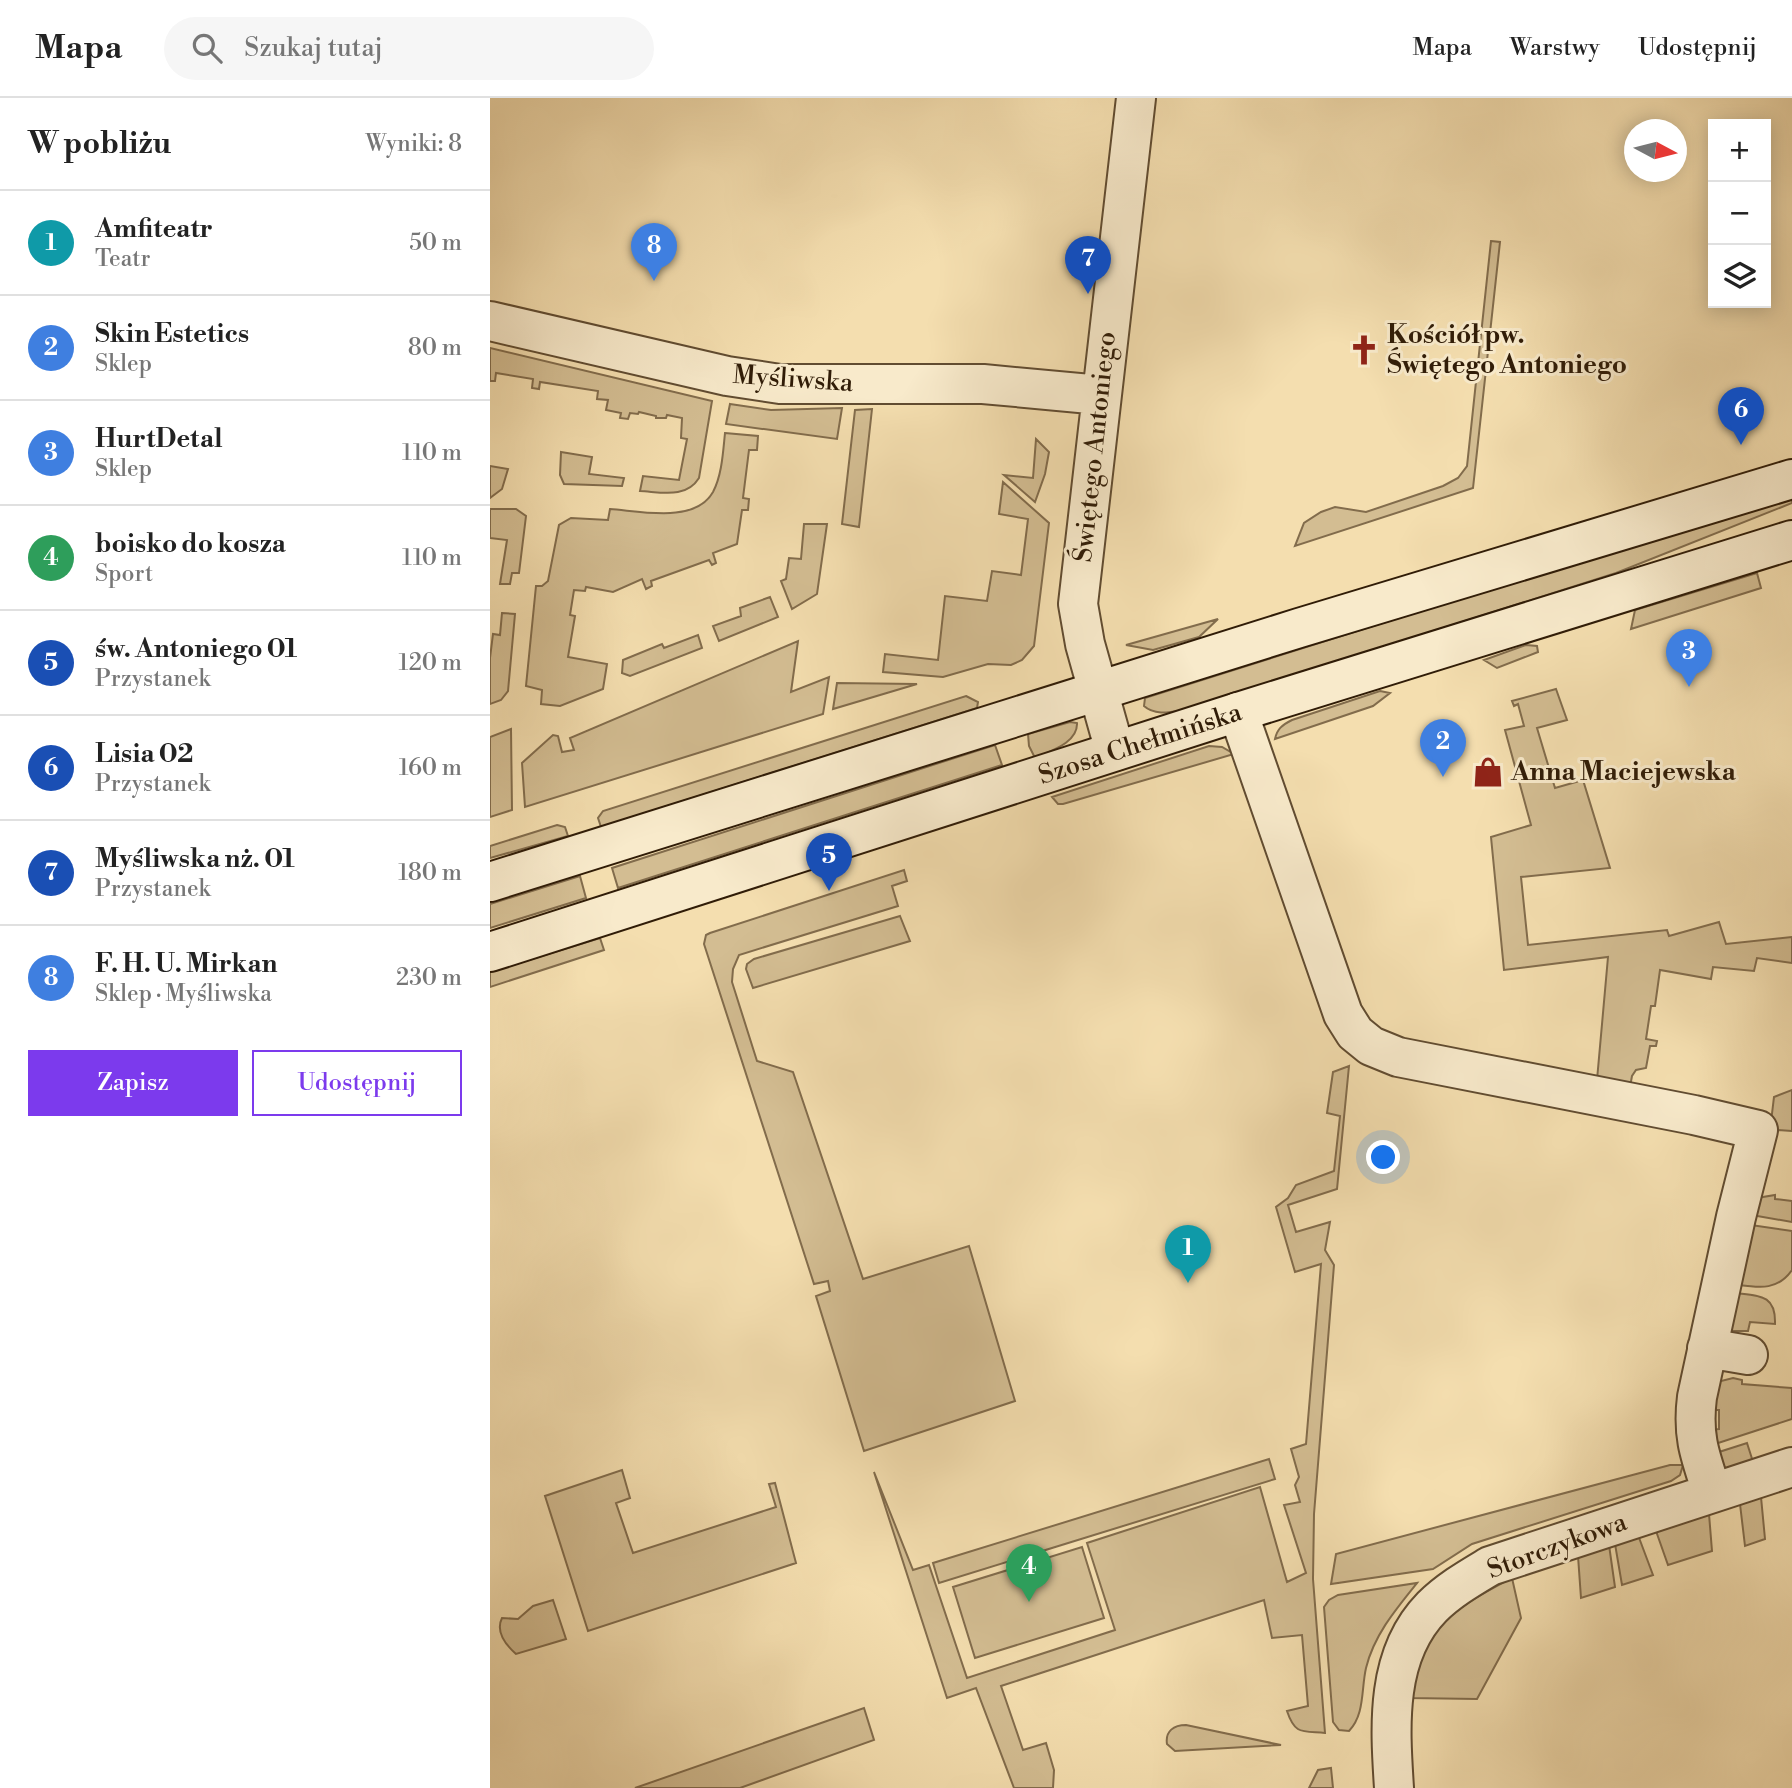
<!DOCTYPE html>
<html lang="pl">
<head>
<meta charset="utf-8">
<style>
  :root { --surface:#fff; --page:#f6f6f6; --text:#222; --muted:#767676; --line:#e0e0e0; --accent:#7c3aed }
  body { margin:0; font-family:"Libre Bodoni",serif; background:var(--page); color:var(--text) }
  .controls { position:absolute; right:21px; top:21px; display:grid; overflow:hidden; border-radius:0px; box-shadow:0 4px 18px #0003 }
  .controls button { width:63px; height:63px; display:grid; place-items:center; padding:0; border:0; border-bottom:2px solid var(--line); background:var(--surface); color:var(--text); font:35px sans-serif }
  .compass { position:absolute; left:1134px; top:21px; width:63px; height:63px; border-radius:50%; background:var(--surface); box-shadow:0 4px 18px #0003; rotate:97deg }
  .you { position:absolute; left:894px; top:1060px; width:24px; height:24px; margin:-18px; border:5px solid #fff; border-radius:50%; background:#1a73e8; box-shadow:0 0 0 10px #1a73e833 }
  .badge { display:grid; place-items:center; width:46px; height:46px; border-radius:50%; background:var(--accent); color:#fff; font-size:23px; font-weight:700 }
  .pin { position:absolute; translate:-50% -58px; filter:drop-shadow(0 2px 4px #0008) }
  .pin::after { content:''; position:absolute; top:37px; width:24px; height:21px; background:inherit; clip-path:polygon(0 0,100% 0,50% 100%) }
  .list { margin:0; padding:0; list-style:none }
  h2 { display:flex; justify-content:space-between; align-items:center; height:91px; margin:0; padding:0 28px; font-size:30px }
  h2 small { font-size:23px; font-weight:400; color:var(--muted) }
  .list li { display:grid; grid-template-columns:46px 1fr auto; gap:21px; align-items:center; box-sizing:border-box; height:105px; padding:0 28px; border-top:2px solid var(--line) }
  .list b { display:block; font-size:26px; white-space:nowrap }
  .list p { margin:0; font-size:23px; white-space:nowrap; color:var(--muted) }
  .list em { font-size:23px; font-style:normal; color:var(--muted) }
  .actions { display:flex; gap:14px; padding:21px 28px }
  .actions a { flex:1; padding:16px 0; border:2px solid var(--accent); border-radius:0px; text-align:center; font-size:24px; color:var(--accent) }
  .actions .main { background:var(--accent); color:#fff }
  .icon { flex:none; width:38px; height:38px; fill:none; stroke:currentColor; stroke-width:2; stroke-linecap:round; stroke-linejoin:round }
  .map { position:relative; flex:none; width:1302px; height:1690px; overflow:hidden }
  header { display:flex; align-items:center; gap:42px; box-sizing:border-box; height:98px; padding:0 35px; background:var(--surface); border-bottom:2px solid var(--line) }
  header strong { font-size:33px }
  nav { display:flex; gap:38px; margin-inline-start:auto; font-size:24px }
  .search { width:490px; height:63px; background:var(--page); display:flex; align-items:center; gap:18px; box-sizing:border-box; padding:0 24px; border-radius:38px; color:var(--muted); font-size:26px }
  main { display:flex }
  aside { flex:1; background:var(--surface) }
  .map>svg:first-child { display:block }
  .green { fill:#d3bd92; stroke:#826c4c; stroke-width:2 }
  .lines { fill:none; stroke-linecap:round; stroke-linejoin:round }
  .minor-casing { stroke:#614c31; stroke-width:42 }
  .secondary-casing { stroke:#301c07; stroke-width:42 }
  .minor { stroke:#f8eacb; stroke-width:38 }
  .secondary { stroke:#f8eacb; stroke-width:38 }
  .labels { text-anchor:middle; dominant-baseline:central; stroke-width:6; stroke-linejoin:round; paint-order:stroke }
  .poi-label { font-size:26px; font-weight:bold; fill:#301c07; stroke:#f8eacb; text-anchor:start }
  .street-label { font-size:26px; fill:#301c07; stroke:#f8eacb }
</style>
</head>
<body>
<header>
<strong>Mapa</strong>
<div class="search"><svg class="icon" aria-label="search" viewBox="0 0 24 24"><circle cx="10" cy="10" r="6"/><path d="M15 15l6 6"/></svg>Szukaj tutaj</div>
<nav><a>Mapa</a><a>Warstwy</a><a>Udostępnij</a></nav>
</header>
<main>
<aside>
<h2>W pobliżu<small>Wyniki: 8</small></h2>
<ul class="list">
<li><span class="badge" style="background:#0f9aa8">1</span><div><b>Amfiteatr</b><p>Teatr</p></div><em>50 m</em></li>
<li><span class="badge" style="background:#3f7fe0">2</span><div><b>Skin Estetics</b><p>Sklep</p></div><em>80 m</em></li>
<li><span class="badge" style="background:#3f7fe0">3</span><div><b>HurtDetal</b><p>Sklep</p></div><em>110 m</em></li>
<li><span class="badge" style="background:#2e9e5b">4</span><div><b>boisko do kosza</b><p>Sport</p></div><em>110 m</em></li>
<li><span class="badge" style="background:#1a4fb4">5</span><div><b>św. Antoniego 01</b><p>Przystanek</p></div><em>120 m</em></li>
<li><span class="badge" style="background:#1a4fb4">6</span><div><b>Lisia 02</b><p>Przystanek</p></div><em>160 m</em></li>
<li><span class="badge" style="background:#1a4fb4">7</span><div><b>Myśliwska nż. 01</b><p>Przystanek</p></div><em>180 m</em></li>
<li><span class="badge" style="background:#3f7fe0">8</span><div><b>F. H. U. Mirkan</b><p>Sklep · Myśliwska</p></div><em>230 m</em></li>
</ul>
<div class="actions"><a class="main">Zapisz</a><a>Udostępnij</a></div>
</aside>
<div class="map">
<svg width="1302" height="1690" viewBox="0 0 1302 1690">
  <rect width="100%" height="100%" fill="#f4deaf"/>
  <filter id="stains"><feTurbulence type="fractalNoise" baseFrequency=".00286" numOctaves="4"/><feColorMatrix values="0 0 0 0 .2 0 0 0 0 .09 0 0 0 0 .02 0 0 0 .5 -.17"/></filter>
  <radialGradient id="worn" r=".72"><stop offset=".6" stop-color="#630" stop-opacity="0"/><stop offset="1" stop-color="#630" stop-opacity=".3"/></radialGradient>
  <path class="green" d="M1001 143 1010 144 983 390 805 448 814 425 831 414 845 409 876 414 953 388 968 380 977 368Z
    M0 250 222 303 209 380C196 401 171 394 150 393L153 378 189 382 197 341 191 340 192 320 177 317 176 320H166V318L149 314 148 316 140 315 138 321 130 320 131 315 116 312 118 302 107 301 108 293 50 284 49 291 42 290 43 281 6 275 5 283H0Z
    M240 306 281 312 352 310 347 341 236 326Z
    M382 311 369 429 352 426 365 312Z
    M235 335 268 338 267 352H259L253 400 259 401 258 412H252L247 446 223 455 226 465 222 467 219 462 161 483 162 488 156 491 152 481 123 494 96 489 95 493 84 492 80 517 85 518 78 559 117 566 113 591 70 608 51 606 52 592 36 588 46 488H52L58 483 69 427 81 420 118 422 120 411C150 413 205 426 223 394 232 377 233 354 235 335Z
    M546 341 559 354 555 376 545 404 514 377 543 380Z
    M71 354 102 359 99 376 134 380 132 388 74 386 70 377Z
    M0 368 18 371 12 391 0 400Z
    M513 384 559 425 544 548 532 562 521 567 498 566 453 579 393 574 395 556 448 562 455 498 497 503 502 473 531 477 538 421 509 416Z
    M1302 396V405L1126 475 695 612C681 614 665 618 654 608L655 600 658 599Z
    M0 411H26L36 418 29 475H22L20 486H10L17 442 0 440Z
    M314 426H337L327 496 302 511 291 483 296 481 299 460 311 461Z
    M1267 475 1271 490 1141 531 1145 512Z
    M280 499 288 519 229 543 223 528 251 518 250 510Z
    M12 515 25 516 18 593 11 602 0 606V560L3 536 10 537Z
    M728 521 709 539 663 552 636 547Z
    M208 537 212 550 140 578 132 575 133 562 172 546 174 550Z
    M308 543 301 594 339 579 333 616 35 709 32 665 63 637 68 638 72 654 84 652 80 640Z
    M1036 547 1047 548 1048 554 1007 570 994 562Z
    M347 585 427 586 343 611Z
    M1066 591 1077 622 1047 630 1065 690 1093 682 1120 770 1031 779 1038 847 1177 832 1179 838 1229 824 1236 846 1302 839V865L1267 860 1264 873 1223 869 1221 881 1170 872 1165 908H1161L1156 941 1167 943 1166 948H1160L1156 970 1146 972 1142 978 1140 989 1107 982 1118 859 1014 872 1001 739 1041 727 1015 632 1034 628 1028 606 1024 608 1022 603Z
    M890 593 900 595 883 608 785 641C787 631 792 627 802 622Z
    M476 598 488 604 487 610 111 729 108 720 113 713Z
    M580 624 587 625C588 645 560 653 545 660L539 648 538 636Z
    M21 631 22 712 0 719V639Z
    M505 647 512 667 128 790 122 770Z
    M719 648 732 649 744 656 573 706H568L562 699Z
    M67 727 75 729 78 738 0 760V748Z
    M414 772 417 783 402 788 408 808 249 857 243 871 242 884 267 963 303 974 373 1181 479 1148 525 1303 374 1353 326 1198 340 1193 338 1183 324 1186 214 846 216 837 220 835Z
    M90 778 96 800 0 830V806Z
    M410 818 420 843 263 890 256 871 257 866 264 861Z
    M110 840 114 852 0 889V874Z
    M859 968 847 1091 798 1107 806 1134 840 1124 835 1152 844 1167 824 1416 823 1481 835 1635C812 1633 805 1637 797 1613L818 1608 812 1537 782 1540 774 1502 511 1588 533 1652 556 1645 564 1672 563 1690H524L486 1590 457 1600 384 1374 423 1472 439 1467 477 1580 625 1532 597 1445 770 1389 797 1484 816 1475 794 1407 810 1404 805 1387 809 1379 801 1351 816 1346 831 1166 805 1174 786 1109 798 1100 806 1087 844 1073 850 1018 837 1015 843 974Z
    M1302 992V1033L1288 1032 1287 1035 1281 1024 1284 999Z
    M1285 1097V1101L1302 1103V1124L1256 1116 1267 1100Z
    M1254 1126 1302 1133V1172C1288 1192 1271 1190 1249 1187Z
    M1244 1195C1269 1198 1286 1196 1285 1226L1260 1224 1258 1233H1229Z
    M1243 1280 1252 1282V1286L1302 1290V1321L1219 1348 1214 1332 1229 1331V1312H1213L1219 1286Z
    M1257 1345 1264 1367 1231 1372 1222 1358 1229 1354Z
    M779 1361 785 1381 449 1485 443 1465Z
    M1180 1367H1193L1190 1377 1181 1383 982 1446 943 1471 841 1486 846 1456Z
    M132 1372 140 1400 126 1405 143 1455 286 1409 279 1386 285 1385 306 1465 98 1533 55 1398Z
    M1271 1399 1275 1441 1255 1448 1250 1406Z
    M1219 1416 1222 1453 1178 1467 1166 1433Z
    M1148 1437 1163 1477 1132 1487 1125 1446Z
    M1119 1447 1125 1489 1091 1500 1088 1458Z
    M592 1449 614 1520 485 1560 463 1489Z
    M1022 1480 1031 1520 987 1601 919 1600C923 1586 926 1571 931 1557 948 1518 987 1498 1022 1480Z
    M927 1485C906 1511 884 1537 876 1570 871 1592 875 1616 859 1633L849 1632 843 1624 834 1509 839 1502 848 1497Z
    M63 1502 76 1541 26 1556C16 1547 5 1534 12 1520L28 1521 43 1508Z
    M374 1610 384 1642 250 1690H145Z
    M696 1627 791 1647 685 1653 677 1646C675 1633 684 1627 696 1627Z
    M841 1670 843 1690H819L828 1672Z"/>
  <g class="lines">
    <g class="minor-casing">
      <path id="minor" d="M0 223 237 278 290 286H493L611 297
        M748 614 853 916 865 935 881 948 908 959 1204 1017 1268 1032 1246 1119 1207 1299C1202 1338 1210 1358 1222 1394
        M625 653 595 546 588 506 646 0
        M1217 1250 1258 1257
        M904 1690C900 1628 895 1557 942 1509 959 1492 980 1480 1000 1468L1302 1369"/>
    </g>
    <g class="secondary-casing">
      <path id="secondary" d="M0 784 809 530 1302 381
        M0 854 748 614 1302 442"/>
    </g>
    <use href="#minor" class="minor"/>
    <use href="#secondary" class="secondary"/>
  </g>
  <defs>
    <g id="church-bare" transform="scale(2.415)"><path d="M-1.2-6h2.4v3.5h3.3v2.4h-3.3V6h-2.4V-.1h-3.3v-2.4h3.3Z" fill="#8f2418" stroke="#f8eacb" stroke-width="2.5" paint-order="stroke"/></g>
    <g id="shop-bare" transform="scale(2.415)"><path d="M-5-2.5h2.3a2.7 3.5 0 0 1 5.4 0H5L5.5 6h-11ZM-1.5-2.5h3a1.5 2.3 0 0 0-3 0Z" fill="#8f2418" stroke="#f8eacb" stroke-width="2.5" paint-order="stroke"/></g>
  </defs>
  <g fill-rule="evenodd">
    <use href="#church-bare" x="874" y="252"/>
    <use href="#shop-bare" x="998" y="674"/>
  </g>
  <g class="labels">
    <g class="poi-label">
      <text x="897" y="237">Kościół pw.<tspan x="897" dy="30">Świętego Antoniego</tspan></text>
      <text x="1021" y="674">Anna Maciejewska</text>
    </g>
    <g class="street-label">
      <text transform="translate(303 281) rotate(4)">Myśliwska</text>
      <text transform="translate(605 349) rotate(-84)">Świętego Antoniego</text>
      <text transform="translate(650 646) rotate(-18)">Szosa Chełmińska</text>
      <text transform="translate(1067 1448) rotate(-20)">Storczykowa</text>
    </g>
  </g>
  <rect width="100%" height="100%" filter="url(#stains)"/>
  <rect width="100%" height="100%" fill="url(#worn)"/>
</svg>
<div class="controls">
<button>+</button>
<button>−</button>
<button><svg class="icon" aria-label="layers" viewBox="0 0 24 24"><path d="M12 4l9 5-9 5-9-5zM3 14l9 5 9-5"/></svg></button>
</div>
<svg class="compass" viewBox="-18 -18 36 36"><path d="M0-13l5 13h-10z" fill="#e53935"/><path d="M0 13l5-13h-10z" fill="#767676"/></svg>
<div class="you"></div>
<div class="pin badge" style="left:698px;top:1185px;background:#0f9aa8">1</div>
<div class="pin badge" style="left:953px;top:679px;background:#3f7fe0">2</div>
<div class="pin badge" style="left:1199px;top:589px;background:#3f7fe0">3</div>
<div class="pin badge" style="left:539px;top:1504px;background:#2e9e5b">4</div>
<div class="pin badge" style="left:339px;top:793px;background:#1a4fb4">5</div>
<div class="pin badge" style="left:1251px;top:347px;background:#1a4fb4">6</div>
<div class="pin badge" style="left:598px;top:196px;background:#1a4fb4">7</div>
<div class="pin badge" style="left:164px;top:183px;background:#3f7fe0">8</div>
</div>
</main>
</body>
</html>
